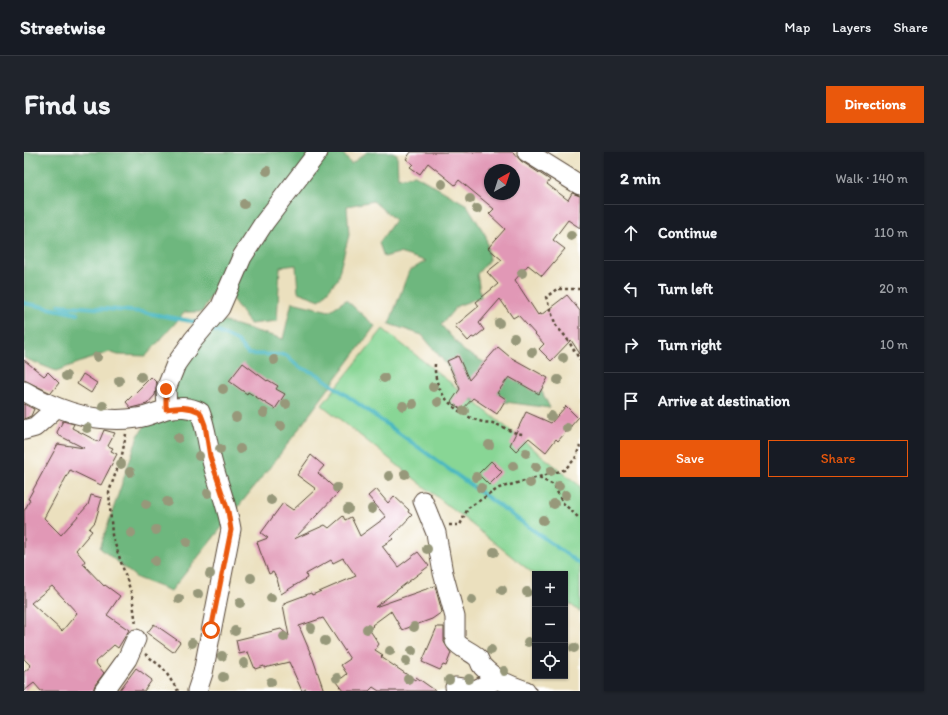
<!DOCTYPE html>
<html lang="en">
<head>
<meta charset="utf-8">
<style>
  :root { --surface:#171b24; --page:#20242c; --text:#f1f3f6; --muted:#9ea1a6; --line:#363941; --accent:#ea580c }
  body { margin:0; font-family:Itim,sans-serif; background:var(--page); color:var(--text) }
  .controls { position:absolute; right:12px; bottom:12px; display:grid; overflow:hidden; border-radius:0px; box-shadow:0 1px 3px #0004 }
  .controls button { width:36px; height:36px; display:grid; place-items:center; padding:0; border:0; border-bottom:1px solid var(--line); background:var(--surface); color:var(--text); font:20px sans-serif }
  .compass { position:absolute; left:460px; top:12px; width:36px; height:36px; border-radius:50%; background:var(--surface); box-shadow:0 1px 3px #0004; rotate:39deg }
  .stop { position:absolute; width:12px; height:12px; margin:-9px; border:3px solid #ea580c; border-radius:50%; background:#fff }
  .stop.end { background:#ea580c; border-color:#fff; box-shadow:0 1px 4px #0008 }
  .list { margin:0; padding:0; list-style:none }
  h2 { display:flex; justify-content:space-between; align-items:center; height:52px; margin:0; padding:0 16px; font-size:17px }
  h2 small { font-size:13px; font-weight:400; color:var(--muted) }
  .list li { display:grid; grid-template-columns:26px 1fr auto; gap:12px; align-items:center; box-sizing:border-box; height:56px; padding:0 16px; border-top:1px solid var(--line) }
  .list b { display:block; font-size:15px; white-space:nowrap }
  .list em { font-size:13px; font-style:normal; color:var(--muted) }
  .actions { display:flex; gap:8px; padding:12px 16px }
  .actions a { flex:1; padding:9px 0; border:1px solid var(--accent); border-radius:0px; text-align:center; font-size:14px; color:var(--accent) }
  .actions .main { background:var(--accent); color:#fff }
  .icon { flex:none; width:22px; height:22px; fill:none; stroke:currentColor; stroke-width:2; stroke-linecap:round; stroke-linejoin:round }
  .map { position:relative; flex:none; width:556px; height:539px; overflow:hidden; border-radius:0px }
  header { display:flex; align-items:center; gap:24px; box-sizing:border-box; height:56px; padding:0 20px; background:var(--surface); border-bottom:1px solid var(--line) }
  header strong { font-size:19px }
  nav { display:flex; gap:22px; margin-inline-start:auto; font-size:14px }
  .intro { display:flex; align-items:center; justify-content:space-between; box-sizing:border-box; height:96px; padding:0 24px }
  h1 { margin:0; font-size:28px }
  .button { padding:10px 18px; border-radius:0px; background:var(--accent); color:#fff; font-size:14px; font-weight:700 }
  main { display:flex; gap:24px; padding:0 24px }
  aside { flex:1; background:var(--surface); border-radius:0px; box-shadow:0 1px 3px #0004 }
  .map>svg:first-child { display:block }
  .green { fill:#88d695; stroke:#62805a }
  .forest { fill:#6eb77e; stroke:#54704e }
  .lines { fill:none; stroke-linecap:round; stroke-linejoin:round }
  .stream { stroke:#49b7c1; stroke-width:4 }
  .building { fill:#e198b6; fill-rule:evenodd }
  .minor-casing { stroke:#554536; stroke-width:21 }
  .path { stroke:#554536; stroke-width:2.5; stroke-dasharray:3 3; stroke-linecap:butt }
  .minor { stroke:#fff; stroke-width:19 }
  .tree { fill:#97987a }
  .route { stroke:#ea580c; stroke-width:5 }
</style>
</head>
<body>
<header>
<strong>Streetwise</strong>
<nav><a>Map</a><a>Layers</a><a>Share</a></nav>
</header>
<div class="intro"><h1>Find us</h1><a class="button">Directions</a></div>
<main>
<div class="map">
<svg width="556" height="539" viewBox="0 0 556 539">
  <rect width="100%" height="100%" fill="#fff"/>
  <filter id="ink" filterUnits="userSpaceOnUse"><feTurbulence type="fractalNoise" baseFrequency=".025" numOctaves="2"/><feDisplacementMap in="SourceGraphic" scale="8" xChannelSelector="R" yChannelSelector="G"/><feConvolveMatrix kernelMatrix="1 2 1 2 8 2 1 2 1" color-interpolation-filters="sRGB"/></filter>
  <filter id="wash" filterUnits="userSpaceOnUse"><feTurbulence type="fractalNoise" baseFrequency=".012" numOctaves="4" result="noise"/><feDisplacementMap in="SourceGraphic" scale="16" xChannelSelector="R" yChannelSelector="G"/><feGaussianBlur stdDeviation="0.9" result="paint"/><feColorMatrix in="noise" values="0 0 0 0 0 0 0 0 0 0 0 0 0 0 0 0 0 1.4 0 .05"/><feComposite in="paint" operator="in"/></filter>
  <g filter="url(#wash)">
    <rect width="100%" height="100%" fill="#ebe0be"/>
    <path class="green" d="M359 177 556 334V460L541 448V422H511V423L298 253Z"/>
    <path class="forest" d="M0 0H318L327 12 343 0H368L373 2 374 26 391 23 443 53 462 84 465 108 453 122 457 145 433 154 417 173 440 199 474 218 515 234 526 256 474 249 442 248 423 213 398 183 365 172 385 119 402 109 375 101 360 105 355 91 371 68 349 49 323 54 325 83 313 128 296 148 274 140 272 113 256 115 253 169 226 172 195 128 178 160H161L122 204 94 203 85 200 32 219 0 206Z
      M322 148 351 174 254 305 147 439 113 426 76 396 114 284 165 207 195 168 259 187 268 150 305 159Z"/>
    <g class="lines">
      <path class="stream" d="M0 151 54 162 35 153 118 160 177 171
        M185 176 213 189 224 202 262 203 275 215 293 222 556 412"/>
    </g>
    <g id="blocks">
      <path class="building" d="M387 0H489L497 9 526 28 523 32 544 48 548 41 556 44V76L544 68 529 88 541 97 518 124 504 113 491 128 514 163 516 161 517 163 543 143 556 159V202L547 188 527 209 515 197 520 192 494 163 489 166 476 147 455 171 460 178 450 186 448 185 444 189 431 174 455 154 452 150 474 132 463 120 478 108 464 96 481 77 465 62 470 57 435 28 431 33 404 11 396 22 386 15 389 12 382 7ZM466 18H490V42H466Z
        M474 195 486 205 524 226 515 242 485 225 473 241 482 247 473 262 449 246 438 258 427 250 436 237 423 209 434 204 445 228Z
        M0 208 20 224 24 220 35 231 27 241 0 228Z
        M219 211 243 229 244 228 254 234 252 237 261 242 251 257 224 240 223 242 205 229Z
        M59 222 73 231 67 241 53 232Z
        M127 225 133 231 131 243 123 252 107 256 102 250Z
        M0 252 10 257 7 264 0 267Z
        M542 254 554 266 534 289 532 287 522 300 505 286 492 299 486 293 502 260 527 271Z
        M39 269 50 272 48 276 75 290 80 278 91 281 84 294 89 296 87 299 93 302 77 333 46 318 20 366 37 383 64 353 67 343 78 346 71 370 65 377 68 379 52 398 61 409 59 412 80 434 81 433 96 444 83 463 105 478 94 496 90 493 71 510 80 521 71 533 69 539H17L10 531 0 539V520L7 514 0 507V359L6 348 4 347 34 292 60 296 34 283 33 280ZM28 434 53 461 38 479 7 451Z
        M287 303 300 314 294 321 315 340 270 387 301 373 305 376 319 364 321 368 327 365 336 384 362 365 344 344 352 337 364 351 370 344 385 358 384 360 388 363 367 385 369 387 358 394 374 415 394 400 405 414 351 455 411 434 418 460 408 467 378 478 367 459 348 473 349 474 345 477 355 492 351 498 359 503 357 505 391 528 392 525 412 539H355L349 535 345 539H320L313 530 323 522 317 513 326 507 299 466 275 474 289 507 300 539H283L282 537 278 539 265 510 240 516V514L231 517 224 500 215 502 212 488 257 477 265 484 259 453H261L260 451 287 441 288 443 332 424 319 406 309 411 307 408 282 422 283 426 257 442 253 427 249 420 245 422 236 399 233 390 244 386 237 381 259 351 269 358 292 337 273 323Z
        M467 309 478 320 465 333 454 322Z
        M130 472 156 490 149 500 123 481Z
        M413 475H420V490L427 501 422 514 419 513 416 518 398 510Z
        M112 516 128 528 120 539H95Z"/>
    </g>
  </g>
  <g filter="url(#ink)">
    <use href="#blocks" fill-opacity="0" stroke="#554536" stroke-width="1"/>
    <g class="lines">
      <g class="minor-casing">
        <path id="minor" d="M503 0 556 33
          M0 239C34 259 73 272 113 266 123 265 133 260 143 257L142 237 152 212 169 188 196 156 218 105 240 71 294 0
          M143 257C155 255 164 254 176 260 182 275 183 290 187 305 193 330 203 352 207 377L179 521 173 539
          M0 278 11 275 32 256
          M399 349 412 381 419 421 431 465V489C437 497 447 499 454 506 456 508 456 512 458 514 471 528 485 533 502 539
          M431 535 451 538 474 527
          M80 539 103 507 112 487"/>
      </g>
      <path class="path" d="M556 137H533L522 145 532 174 542 185 556 208
        M411 212C409 241 432 263 459 270 463 271 467 270 471 272 481 275 489 282 500 282
        M102 282 98 303 85 340 88 383 108 443 112 473
        M515 326 530 333 538 350 556 367
        M425 373H436L444 356 475 336 540 318 551 307 556 294
        M121 502 139 516 154 539"/>
      <use href="#minor" class="minor"/>
    </g>
    <g class="tree">
      <circle cx="243" cy="19" r="5"/>
      <circle cx="418" cy="32" r="5"/>
      <circle cx="446" cy="47" r="5"/>
      <circle cx="220" cy="52" r="5"/>
      <circle cx="453" cy="57" r="5"/>
      <circle cx="547" cy="84" r="5"/>
      <circle cx="498" cy="121" r="5"/>
      <circle cx="475" cy="171" r="5"/>
      <circle cx="490" cy="186" r="5"/>
      <circle cx="508" cy="200" r="5"/>
      <circle cx="73" cy="205" r="5"/>
      <circle cx="539" cy="206" r="5"/>
      <circle cx="250" cy="208" r="5"/>
      <circle cx="42" cy="224" r="5"/>
      <circle cx="117" cy="225" r="5"/>
      <circle cx="360" cy="226" r="5"/>
      <circle cx="534" cy="228" r="5"/>
      <circle cx="95" cy="229" r="5"/>
      <circle cx="409" cy="235" r="5"/>
      <circle cx="199" cy="237" r="5"/>
      <circle cx="414" cy="250" r="5"/>
      <circle cx="262" cy="252" r="5"/>
      <circle cx="389" cy="252" r="5"/>
      <circle cx="79" cy="254" r="5"/>
      <circle cx="379" cy="254" r="5"/>
      <circle cx="440" cy="259" r="5"/>
      <circle cx="240" cy="261" r="5"/>
      <circle cx="527" cy="264" r="5"/>
      <circle cx="212" cy="265" r="5"/>
      <circle cx="257" cy="274" r="5"/>
      <circle cx="63" cy="276" r="5"/>
      <circle cx="543" cy="276" r="5"/>
      <circle cx="154" cy="286" r="5"/>
      <circle cx="465" cy="293" r="5"/>
      <circle cx="196" cy="297" r="5"/>
      <circle cx="216" cy="297" r="5"/>
      <circle cx="502" cy="301" r="5"/>
      <circle cx="175" cy="304" r="5"/>
      <circle cx="97" cy="312" r="5"/>
      <circle cx="489" cy="314" r="5"/>
      <circle cx="512" cy="315" r="5"/>
      <circle cx="527" cy="319" r="5"/>
      <circle cx="106" cy="320" r="5"/>
      <circle cx="381" cy="322" r="5"/>
      <circle cx="365" cy="324" r="5"/>
      <circle cx="452" cy="325" r="5"/>
      <circle cx="506" cy="331" r="5"/>
      <circle cx="535" cy="334" r="5"/>
      <circle cx="313" cy="336" r="5"/>
      <circle cx="457" cy="336" r="5"/>
      <circle cx="184" cy="341" r="5"/>
      <circle cx="542" cy="343" r="5"/>
      <circle cx="247" cy="348" r="5"/>
      <circle cx="143" cy="350" r="5"/>
      <circle cx="122" cy="352" r="5"/>
      <circle cx="530" cy="352" r="5"/>
      <circle cx="324" cy="357" r="5"/>
      <circle cx="348" cy="357" r="5"/>
      <circle cx="519" cy="368" r="5"/>
      <circle cx="132" cy="378" r="5"/>
      <circle cx="107" cy="381" r="5"/>
      <circle cx="163" cy="390" r="5"/>
      <circle cx="403" cy="397" r="5"/>
      <circle cx="470" cy="400" r="5"/>
      <circle cx="131" cy="409" r="5"/>
      <circle cx="186" cy="422" r="5"/>
      <circle cx="227" cy="426" r="5"/>
      <circle cx="478" cy="438" r="5"/>
      <circle cx="503" cy="440" r="5"/>
      <circle cx="174" cy="442" r="5"/>
      <circle cx="247" cy="446" r="5"/>
      <circle cx="155" cy="447" r="5"/>
      <circle cx="448" cy="448" r="5"/>
      <circle cx="216" cy="451" r="5"/>
      <circle cx="390" cy="475" r="5"/>
      <circle cx="287" cy="476" r="5"/>
      <circle cx="343" cy="477" r="5"/>
      <circle cx="211" cy="479" r="5"/>
      <circle cx="260" cy="485" r="5"/>
      <circle cx="301" cy="489" r="5"/>
      <circle cx="504" cy="490" r="5"/>
      <circle cx="168" cy="491" r="5"/>
      <circle cx="550" cy="496" r="5"/>
      <circle cx="467" cy="498" r="5"/>
      <circle cx="366" cy="499" r="5"/>
      <circle cx="388" cy="499" r="5"/>
      <circle cx="198" cy="504" r="5"/>
      <circle cx="382" cy="509" r="5"/>
      <circle cx="220" cy="511" r="5"/>
      <circle cx="480" cy="519" r="5"/>
      <circle cx="199" cy="525" r="5"/>
      <circle cx="313" cy="526" r="5"/>
      <circle cx="384" cy="527" r="5"/>
      <circle cx="445" cy="527" r="5"/>
      <circle cx="425" cy="528" r="5"/>
      <circle cx="247" cy="530" r="5"/>
    </g>
  </g>
  <g class="lines" filter="url(#ink)">
    <path class="route" d="M142 237V257C155 255 164 254 176 260L181 273 186 305 204 359 207 378 187 478"/>
  </g>
</svg>
<div class="controls">
<button>+</button>
<button>−</button>
<button><svg class="icon" aria-label="locate" viewBox="0 0 24 24"><circle cx="12" cy="12" r="6"/><path d="M12 2v4M12 18v4M2 12h4M18 12h4"/></svg></button>
</div>
<svg class="compass" viewBox="-18 -18 36 36"><path d="M0-13l5 13h-10z" fill="#e53935"/><path d="M0 13l5-13h-10z" fill="#9ea1a6"/></svg>
<div class="stop" style="left:187px;top:478px"></div>
<div class="stop end" style="left:142px;top:237px"></div>
</div>
<aside>
<h2>2 min<small>Walk · 140 m</small></h2>
<ul class="list">
<li><svg class="icon" aria-label="ahead" viewBox="0 0 24 24"><path d="M12 20V5M6 11l6-6 6 6"/></svg><div><b>Continue</b></div><em>110 m</em></li>
<li><svg class="icon" aria-label="left" viewBox="0 0 24 24"><path d="M17 20v-9H6M10 6l-5 5 5 5"/></svg><div><b>Turn left</b></div><em>20 m</em></li>
<li><svg class="icon" aria-label="right" viewBox="0 0 24 24"><path d="M7 20v-9h11M14 6l5 5-5 5"/></svg><div><b>Turn right</b></div><em>10 m</em></li>
<li><svg class="icon" aria-label="arrive" viewBox="0 0 24 24"><path d="M6 21V4h12l-3 4 3 4H6"/></svg><div><b>Arrive at destination</b></div></li>
</ul>
<div class="actions"><a class="main">Save</a><a>Share</a></div>
</aside>
</main>
</body>
</html>
